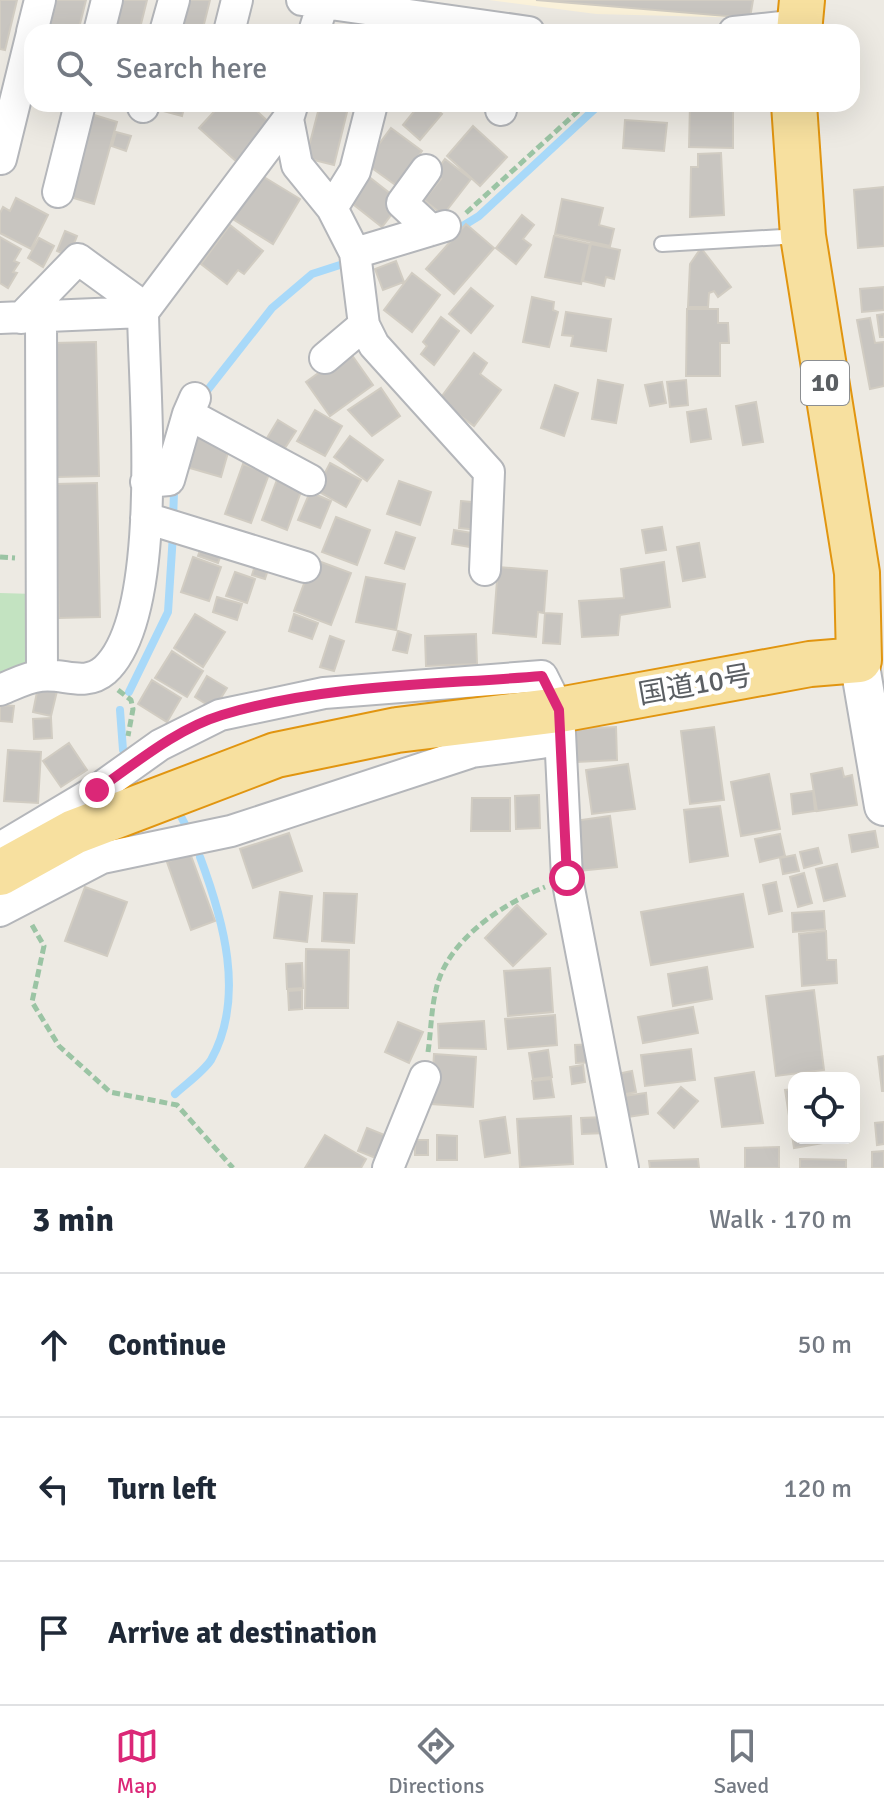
<!DOCTYPE html>
<html lang="en">
<head>
<meta charset="utf-8">
<style>
  :root { --surface:#fff; --page:#f2f2f3; --text:#1f2937; --muted:#747a83; --line:#e0e1e3; --accent:#db2777 }
  body { margin:0; font-family:Signika,"Noto Sans JP",sans-serif; background:var(--page); color:var(--text) }
  .controls { position:absolute; right:24px; bottom:24px; display:grid; overflow:hidden; border-radius:16px; box-shadow:0 8px 32px #0002 }
  .controls button { width:72px; height:72px; display:grid; place-items:center; padding:0; border:0; border-bottom:2px solid var(--line); background:var(--surface); color:var(--text); font:40px sans-serif }
  .stop { position:absolute; width:24px; height:24px; margin:-18px; border:6px solid #db2777; border-radius:50%; background:#fff }
  .stop.end { background:#db2777; border-color:#fff; box-shadow:0 2px 8px #0008 }
  .list { margin:0; padding:0; list-style:none }
  h2 { display:flex; justify-content:space-between; align-items:center; height:104px; margin:0; padding:0 32px; font-size:34px }
  h2 small { font-size:26px; font-weight:400; color:var(--muted) }
  .list li { display:grid; grid-template-columns:52px 1fr auto; gap:24px; align-items:center; box-sizing:border-box; height:144px; padding:0 32px; border-top:2px solid var(--line) }
  .list b { display:block; font-size:30px; white-space:nowrap }
  .list em { font-size:26px; font-style:normal; color:var(--muted) }
  .icon { flex:none; width:44px; height:44px; fill:none; stroke:currentColor; stroke-width:2; stroke-linecap:round; stroke-linejoin:round }
  .map { position:relative; flex:none; width:884px; height:1168px; overflow:hidden }
  .search { position:absolute; background:var(--surface); box-shadow:0 8px 32px #0002; left:24px; right:24px; top:24px; height:88px; display:flex; align-items:center; gap:20px; box-sizing:border-box; padding:0 28px; border-radius:24px; color:var(--muted); font-size:30px }
  .sheet { height:536px; background:var(--surface) }
  nav { display:flex; justify-content:space-around; align-items:center; box-sizing:border-box; height:112px; border-top:2px solid var(--line); background:var(--surface); font-size:22px; color:var(--muted) }
  nav a { display:grid; justify-items:center; gap:4px }
  nav .on { color:var(--accent) }
  .map>svg:first-child { display:block }
  .commercial { fill:#fbf2da }
  .green { fill:#c3e3c1 }
  .lines { fill:none; stroke-linecap:round; stroke-linejoin:round }
  .stream { stroke:#a8d9f9; stroke-width:8 }
  .building { fill:#c8c5c0; stroke:#d1ccc2; stroke-width:2 }
  .service-casing { stroke:#b4b6ba; stroke-width:18 }
  .minor-casing { stroke:#b4b6ba; stroke-width:34 }
  .tertiary-casing { stroke:#b4b6ba; stroke-width:42 }
  .trunk-casing { stroke:#e19510; stroke-width:48 }
  .path { stroke:#9bc4a4; stroke-width:5; stroke-dasharray:8 4; stroke-linecap:butt }
  .service { stroke:#fff; stroke-width:14 }
  .minor { stroke:#fff; stroke-width:30 }
  .tertiary { stroke:#fff; stroke-width:38 }
  .trunk { stroke:#f7e09f; stroke-width:44 }
  .route { stroke:#db2777; stroke-width:10 }
  .labels { text-anchor:middle; dominant-baseline:central; stroke-width:8; stroke-linejoin:round; paint-order:stroke }
  .shield { fill:#fff; stroke:#8c8f92; stroke-width:2 }
  .shield-label { font-size:26px; font-weight:bold; fill:#5b5f63 }
  .street-label { font-size:28px; fill:#5b5f63; stroke:#fff }
</style>
</head>
<body>
<div class="map">
<svg width="884" height="1168" viewBox="0 0 884 1168">
  <rect width="100%" height="100%" fill="#edeae3"/>
  <path class="commercial" d="M489 0H753L750 18 596 14Z"/>
  <path class="green" d="M0 593 34 594V662L0 679Z"/>
  <g class="lines">
    <path class="stream" d="M453 232 479 216 600 104
      M206 392 272 308 312 274 343 264
      M173 520 174 492
      M129 692 168 612 173 534
      M120 710 123 750
      M177 809 186 826
      M175 1094C186 1084 203 1072 211 1060 246 997 223 919 200 857"/>
  </g>
  <path class="building" d="M0 0H17L5 50 0 49Z
    M52 0H86L78 32H44Z
    M115 0H147L139 32H108Z
    M184 0H210L202 32H176Z
    M536 0H753L750 18Z
    M158 104H185L182 116 156 109Z
    M221 104H249L271 124 237 162 199 128Z
    M320 104H349L334 165 306 158Z
    M420 104H429L442 114 420 140 403 125Z
    M690 104H733V148L689 147Z
    M91 114 117 122 94 204 67 196Z
    M625 120 667 123 664 151 623 148Z
    M473 126 507 157 480 186 447 156Z
    M391 128 422 151 397 186 365 163Z
    M116 132 131 136 126 151 112 146Z
    M721 153 724 215 690 217 691 167H698V154Z
    M445 159 471 179 443 215 424 200 441 179 434 174Z
    M259 174 300 199 273 244 231 218Z
    M368 176 401 202 382 227 349 201Z
    M884 187V246L858 248 854 190Z
    M16 198 48 215 31 249 0 233V213L3 207 10 211Z
    M562 199 603 208 599 225 614 229 610 246 555 234Z
    M522 215 534 225 523 239 531 245 516 264 496 248Z
    M466 224 494 248 454 294 426 269Z
    M230 225 263 251 244 274 238 270 227 284 201 264Z
    M65 231 77 236 69 256 57 251Z
    M554 236 590 244 581 284 545 277Z
    M0 237 21 249 14 261 19 263 13 272 17 273 8 288 0 283Z
    M39 238 54 246 43 267 28 258Z
    M591 244 620 250 614 279 606 277 604 286 583 281Z
    M701 248 731 287 718 297 714 291 709 293 708 307H688L690 264Z
    M396 261 404 282 383 290 375 269Z
    M412 273 440 295 412 332 384 310Z
    M884 287V310L862 312 860 289Z
    M471 288 493 306 471 333 449 314Z
    M532 297 554 302 553 310 558 312 549 347 523 342Z
    M687 309H718V323H728L729 343H720V376H686Z
    M566 312 611 319 606 351 571 346 573 336 562 335Z
    M884 314V337H880L877 315Z
    M441 317 459 331 434 365 421 354 427 346 423 342Z
    M870 318 875 343 884 342V386L870 389 857 320Z
    M96 342 99 476 57 477 54 343Z
    M349 351 373 385 330 416 306 382Z
    M474 353 487 363 480 374 501 390 474 426 439 400Z
    M598 380 623 385 616 423 592 419Z
    M686 380 688 405 670 407 667 382Z
    M662 382 666 403 650 406 645 385Z
    M555 385 578 393 564 436 541 428Z
    M381 388 400 416 372 436 348 410Z
    M756 402 763 442 743 445 736 406Z
    M706 409 711 439 691 442 687 412Z
    M315 410 342 426 325 456 297 441Z
    M278 420 296 431 281 454 264 443Z
    M193 431 231 442 221 477 183 466Z
    M350 436 383 460 367 481 334 457Z
    M330 463 361 480 346 507 316 490Z
    M243 464 269 474 251 523 225 514Z
    M278 477 303 486 287 530 262 520Z
    M399 481 431 492 420 525 387 514Z
    M97 483 100 617 59 618 56 484Z
    M310 492 331 501 320 528 298 520Z
    M461 501 482 503 479 530 459 528Z
    M336 517 370 530 357 565 322 552Z
    M662 527 666 550 646 553 642 530Z
    M454 530 478 534 476 548 452 544Z
    M396 532 415 538 404 569 385 563Z
    M203 542 223 549 218 563 198 556Z
    M699 543 705 577 683 581 677 547Z
    M258 556 271 560 265 579 252 575Z
    M193 557 221 567 209 601 181 592Z
    M313 559 351 573 331 625 294 611Z
    M664 562 670 607 620 615 618 635 582 637 579 601 624 598 621 569Z
    M498 567 547 571 544 613 538 612 536 637 493 633Z
    M235 572 255 579 247 603 226 596Z
    M366 577 405 584 396 630 356 622Z
    M217 597 242 604 237 620 213 612Z
    M545 613 562 614 560 644 543 643Z
    M195 614 225 632 203 667 174 648Z
    M294 614 318 623 312 639 289 631Z
    M398 631 411 635 407 653 393 650Z
    M476 634 477 664 426 666 425 636Z
    M330 636 344 641 334 671 320 667Z
    M172 651 203 671 187 697 155 678Z
    M207 676 227 688 214 709 195 697Z
    M152 680 181 698 167 722 138 704Z
    M38 687 57 691 51 716 33 712Z
    M0 705 14 706 12 722 0 721Z
    M51 718 52 738 34 739 33 719Z
    M616 727 617 760 576 762V729Z
    M714 727 724 800 690 804 681 731Z
    M69 743 87 770 61 787 43 761Z
    M8 750 41 752 38 803 4 801Z
    M628 764 635 809 592 814 586 770Z
    M842 768 844 777 852 775 857 805 817 811 811 774Z
    M769 774 780 829 741 836 731 782Z
    M813 791 815 811 793 814 791 794Z
    M539 795 540 828 516 829 515 796Z
    M472 798H510V831H471Z
    M720 806 728 856 690 862 684 810Z
    M610 816 617 867 579 871 574 821Z
    M875 831 878 847 852 852 849 835Z
    M289 833 302 871 253 888 240 849Z
    M780 834 785 856 760 862 755 839Z
    M818 848 822 863 804 868 800 852Z
    M190 853 215 921 191 930 167 862Z
    M795 855 799 871 783 874 780 858Z
    M837 864 845 896 824 901 816 869Z
    M804 873 812 903 798 907 790 877Z
    M776 882 782 911 769 914 763 885Z
    M85 887 127 902 107 956 65 941Z
    M280 892 312 896 307 942 274 938Z
    M324 893 357 894 354 943 322 941Z
    M743 894 753 947 651 965 641 912Z
    M517 905 546 934 513 966 485 938Z
    M824 911 825 929 793 932 792 913Z
    M826 931 827 960H836L837 983 802 986 799 934Z
    M306 949 349 950 348 1008H305Z
    M302 963 303 988 287 989 286 964Z
    M707 967 712 999 673 1006 668 974Z
    M550 968 553 1012 508 1016 504 971Z
    M302 990V1009L289 1010 288 991Z
    M814 990 824 1070 776 1076 766 996Z
    M693 1007 698 1033 643 1043 638 1017Z
    M555 1015 557 1045 508 1049 505 1019Z
    M484 1021 486 1049 439 1048 438 1024Z
    M398 1022 423 1032 409 1063 385 1052Z
    M597 1044 598 1062 576 1063 575 1045Z
    M691 1049 695 1080 645 1086 641 1055Z
    M548 1050 552 1077 533 1079 529 1053Z
    M434 1054 476 1057 473 1107 431 1104Z
    M884 1056V1091H882L878 1057Z
    M583 1065 585 1082 572 1084 570 1067Z
    M632 1071 636 1092 621 1095 617 1074Z
    M754 1072 763 1123 722 1127 715 1078Z
    M551 1079 554 1097 534 1099 532 1081Z
    M681 1087 698 1101 674 1128 658 1113Z
    M794 1089V1138H828L829 1142 794 1148 785 1090Z
    M646 1093 648 1114 627 1117 624 1096Z
    M571 1116 573 1164 520 1167 517 1119Z
    M505 1117 510 1153 485 1157 480 1121Z
    M605 1117 606 1133 582 1134 581 1118Z
    M884 1122V1144L877 1145 875 1123Z
    M367 1128 392 1138 383 1161 358 1151Z
    M325 1135 366 1159 361 1168H305Z
    M437 1135 457 1136V1160H437Z
    M415 1140H428V1155H415Z
    M779 1147V1168H745V1148Z
    M884 1151V1168H872V1152Z
    M698 1159 699 1168H650L649 1161Z
    M800 1159 846 1160V1168H800Z"/>
  <g class="lines">
    <g class="service-casing">
      <path id="service" d="M662 244 799 236"/>
    </g>
    <g class="minor-casing">
      <path id="minor" d="M302 0 529 32
        M32 32 40 0
        M99 32 107 0
        M165 32 174 0
        M229 32 237 0
        M314 32 323 3
        M734 32 800 25
        M143 107 144 104
        M501 110 502 104
        M288 119 297 165 332 208 355 253 364 325 374 345 489 472 485 570
        M1 159 32 33
        M426 170 402 203 431 230
        M58 192 80 104
        M332 208 355 171 372 104
        M355 253 445 226
        M41 317 42 675
        M0 318 143 312C144 393 165 615 105 670 84 688 63 672 40 676 27 677 13 685 0 690
        M21 318 78 259 133 299 143 312 288 119 292 106
        M325 358 364 325
        M188 414 310 480
        M146 482 169 480 188 414 195 398
        M146 518 305 567
        M559 712 567 878 623 1168
        M0 848 97 790 160 745 220 715 324 693 542 676 559 710 541 743 472 752 231 831 102 858 0 911
        M388 1168 425 1077"/>
    </g>
    <g class="tertiary-casing">
      <path id="tertiary" d="M859 660 884 806"/>
    </g>
    <g class="trunk-casing">
      <path id="trunk" d="M799 32 802 0
        M0 873 74 832 276 755 397 730 559 710 810 664 859 660 857 573 803 236 794 104"/>
    </g>
    <path class="path" d="M466 213 586 104
      M0 557 15 558
      M118 690 131 700 133 709 128 736
      M32 925 44 946 32 1002 59 1046 110 1092 177 1105 233 1168
      M428 1052C431 1032 431 1010 436 990 446 941 502 904 545 887"/>
    <use href="#service" class="service"/>
    <use href="#minor" class="minor"/>
    <use href="#tertiary" class="tertiary"/>
    <use href="#trunk" class="trunk"/>
  </g>
  <g class="lines">
    <path class="route" d="M97 790C136 763 176 729 222 715 325 684 436 685 542 676L559 710 567 878"/>
  </g>
  <g class="labels">
    <rect class="shield" x="801" y="361" width="48" height="44" rx="6"/>
    <g class="shield-label">
      <text x="825" y="383">10</text>
    </g>
    <g class="street-label">
      <text transform="translate(695 685) rotate(-10)">国道10号</text>
    </g>
  </g>
</svg>
<div class="controls">
<button><svg class="icon" aria-label="locate" viewBox="0 0 24 24"><circle cx="12" cy="12" r="6"/><path d="M12 2v4M12 18v4M2 12h4M18 12h4"/></svg></button>
</div>
<div class="stop" style="left:567px;top:878px"></div>
<div class="stop end" style="left:97px;top:790px"></div>
<div class="search"><svg class="icon" aria-label="search" viewBox="0 0 24 24"><circle cx="10" cy="10" r="6"/><path d="M15 15l6 6"/></svg>Search here</div>
</div>
<section class="sheet">
<h2>3 min<small>Walk · 170 m</small></h2>
<ul class="list">
<li><svg class="icon" aria-label="ahead" viewBox="0 0 24 24"><path d="M12 20V5M6 11l6-6 6 6"/></svg><div><b>Continue</b></div><em>50 m</em></li>
<li><svg class="icon" aria-label="left" viewBox="0 0 24 24"><path d="M17 20v-9H6M10 6l-5 5 5 5"/></svg><div><b>Turn left</b></div><em>120 m</em></li>
<li><svg class="icon" aria-label="arrive" viewBox="0 0 24 24"><path d="M6 21V4h12l-3 4 3 4H6"/></svg><div><b>Arrive at destination</b></div></li>
</ul>
</section>
<nav>
<a class="on"><svg class="icon" aria-label="map" viewBox="0 0 24 24"><path d="M3 6l6-2 6 2 6-2v14l-6 2-6-2-6 2zM9 4v14M15 6v14"/></svg>Map</a>
<a><svg class="icon" aria-label="directions" viewBox="0 0 24 24"><path d="M12 3l9 9-9 9-9-9zM9 14v-3h6M13 9l2 2-2 2"/></svg>Directions</a>
<a><svg class="icon" aria-label="saved" viewBox="0 0 24 24"><path d="M7 4h10v16l-5-4-5 4z"/></svg>Saved</a>
</nav>
</body>
</html>
